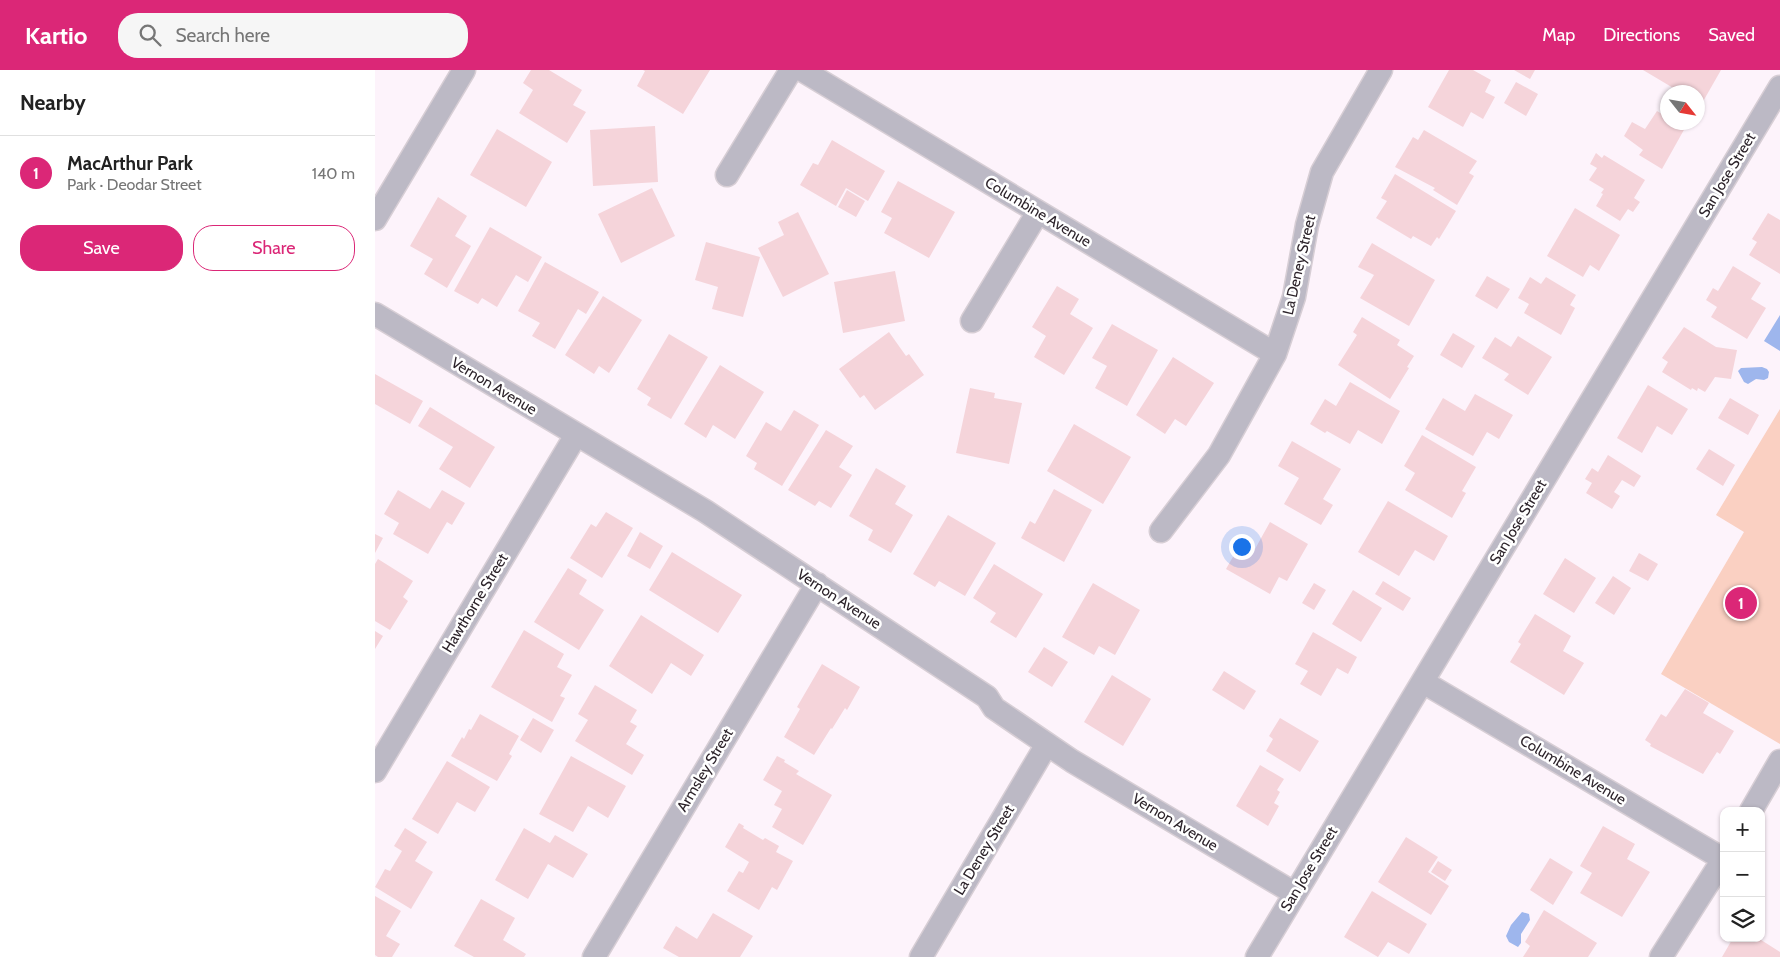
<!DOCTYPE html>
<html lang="en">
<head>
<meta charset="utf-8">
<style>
  :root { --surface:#fff; --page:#f6f6f6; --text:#222; --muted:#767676; --line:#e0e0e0; --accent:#db2777 }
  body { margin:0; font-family:Cabin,sans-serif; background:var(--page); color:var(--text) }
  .controls { position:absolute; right:15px; bottom:15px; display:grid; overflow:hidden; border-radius:10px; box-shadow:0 1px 4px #0004 }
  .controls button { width:45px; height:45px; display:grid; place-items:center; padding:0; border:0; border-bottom:1px solid var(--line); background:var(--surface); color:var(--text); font:25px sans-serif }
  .compass { position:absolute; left:1285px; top:15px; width:45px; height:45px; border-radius:50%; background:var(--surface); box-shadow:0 1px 4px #0004; rotate:121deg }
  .you { position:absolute; left:866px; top:476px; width:18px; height:18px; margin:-12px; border:4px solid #fff; border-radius:50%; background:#1a73e8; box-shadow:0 0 0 8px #1a73e833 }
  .badge { display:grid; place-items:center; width:32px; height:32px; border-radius:50%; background:var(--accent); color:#fff; font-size:16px; font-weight:700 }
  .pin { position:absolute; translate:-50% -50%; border:2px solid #fff; box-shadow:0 1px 5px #0006 }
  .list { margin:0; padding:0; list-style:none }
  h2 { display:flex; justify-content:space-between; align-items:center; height:65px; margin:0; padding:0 20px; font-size:21px }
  h2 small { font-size:16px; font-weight:400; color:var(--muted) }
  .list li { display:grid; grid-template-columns:32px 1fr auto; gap:15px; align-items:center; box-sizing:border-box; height:75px; padding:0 20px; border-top:1px solid var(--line) }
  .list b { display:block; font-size:19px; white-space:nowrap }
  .list p { margin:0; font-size:16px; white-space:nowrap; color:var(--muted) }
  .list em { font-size:16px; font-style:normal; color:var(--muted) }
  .actions { display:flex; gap:10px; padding:15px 20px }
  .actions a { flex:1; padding:11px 0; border:1px solid var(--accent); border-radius:20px; text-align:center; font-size:18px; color:var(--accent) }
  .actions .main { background:var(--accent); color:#fff }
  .icon { flex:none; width:28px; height:28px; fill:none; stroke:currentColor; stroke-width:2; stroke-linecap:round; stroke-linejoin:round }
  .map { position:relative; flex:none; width:1405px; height:887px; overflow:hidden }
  header { display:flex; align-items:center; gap:30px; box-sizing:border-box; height:70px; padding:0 25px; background:var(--accent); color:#fff }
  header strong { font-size:24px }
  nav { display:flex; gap:28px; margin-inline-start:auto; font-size:18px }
  .search { width:350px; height:45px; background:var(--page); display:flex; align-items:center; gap:12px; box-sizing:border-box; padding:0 18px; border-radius:20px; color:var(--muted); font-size:19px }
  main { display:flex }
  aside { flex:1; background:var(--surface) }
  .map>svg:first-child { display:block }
  .green { fill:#fad0c2 }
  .water { fill:#9eb6ed }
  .building { fill:#f5d4da }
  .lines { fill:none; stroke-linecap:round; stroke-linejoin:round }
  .minor-casing { stroke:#d7ced5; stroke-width:25 }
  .minor { stroke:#bcb9c5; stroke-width:22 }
  .labels { text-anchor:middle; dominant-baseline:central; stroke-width:5; stroke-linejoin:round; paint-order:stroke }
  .street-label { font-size:15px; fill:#2c232a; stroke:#fff }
</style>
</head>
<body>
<header>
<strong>Kartio</strong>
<div class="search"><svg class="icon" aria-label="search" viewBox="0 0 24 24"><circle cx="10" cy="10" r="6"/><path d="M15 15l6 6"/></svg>Search here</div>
<nav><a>Map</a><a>Directions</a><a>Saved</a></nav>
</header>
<main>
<aside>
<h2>Nearby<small></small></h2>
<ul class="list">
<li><span class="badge">1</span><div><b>MacArthur Park</b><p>Park · Deodar Street</p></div><em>140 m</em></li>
</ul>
<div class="actions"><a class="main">Save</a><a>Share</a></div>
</aside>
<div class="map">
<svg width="1405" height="887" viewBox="0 0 1405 887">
  <rect width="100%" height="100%" fill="#fdf3fb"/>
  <path class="green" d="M1405 339V674L1286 604 1369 462 1341 445Z"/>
  <path class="water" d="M1405 245V281L1389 271Z
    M1387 297 1392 299 1394 302 1393 308 1389 310 1381 309 1373 314 1369 312 1363 301 1366 298Z
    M1147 842 1154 844 1155 850 1146 864V873L1143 877 1134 872 1131 866 1136 855Z"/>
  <path class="building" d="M156 0H174L207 20 198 35 211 42 192 73 144 43 158 20 148 13Z
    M268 0H335L308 44 262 16 270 1Z
    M1074 0H1098L1116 10 1110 22 1120 27 1108 49 1096 42 1088 57 1053 37Z
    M1139 0H1160L1155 9Z
    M1268 0H1346L1326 35 1322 33V22H1305Z
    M1141 12 1163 24 1151 46 1129 33Z
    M1282 41 1292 47V52H1301L1310 58 1287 99 1264 85 1268 80 1249 66 1257 52 1270 59Z
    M280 56 283 112 218 116 215 60Z
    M122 59 177 92 151 137 95 105Z
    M1049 60 1102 91 1094 103 1099 106 1082 135 1058 120 1060 118 1020 97 1038 67 1043 70Z
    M457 70 510 101 493 131 471 118 461 136 425 115 438 93 443 95Z
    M1221 83 1227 88 1229 85 1270 110 1259 128 1265 132 1258 142 1253 139 1245 151 1221 136 1228 124 1226 123 1229 119 1214 110 1222 98 1215 94Z
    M1020 104 1081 141 1064 169 1062 167 1056 176 1038 166 1036 169 1001 148 1012 131 1006 128Z
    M523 111 580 142 554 188 509 163 517 148 506 142Z
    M277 118 300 166 246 193 223 144Z
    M472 120 490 131 481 147 463 137Z
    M63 127 92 146 80 166 96 176 72 218 49 204 58 189 35 176Z
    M1200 138 1245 165 1224 201 1215 195 1208 207 1172 186Z
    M423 142 454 204 408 227 383 178 409 165 403 152Z
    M1393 143 1405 150V204L1374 185 1382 172 1377 169Z
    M115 157 167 187 153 212 141 205 122 237 107 228 103 234 79 221Z
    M331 172 385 187 368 247 337 239 343 217 320 210Z
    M997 173 1060 210 1034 256 985 228 999 205 983 197Z
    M170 192 224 222 211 244 203 239 180 279 157 266 165 253 143 241Z
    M1358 196 1386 213 1376 229 1391 238 1372 269 1336 247 1342 237 1331 230 1338 218 1343 221Z
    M520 201 530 251 468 263 459 212Z
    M1112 206 1135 219 1122 239 1100 226Z
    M1155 207 1166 214 1171 207 1201 225 1195 235 1200 238 1186 265 1149 243 1154 234 1143 228Z
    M682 216 704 229 695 244 718 258 689 305 659 287 671 266 657 257Z
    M228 226 267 250 234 303 224 296 219 304 190 285Z
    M987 247 1025 270 1022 275 1039 286 1032 297 1034 298 1015 329 963 295 982 265 978 262Z
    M737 254 783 280 752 336 720 318 732 296 717 288Z
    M1309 257 1341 277 1362 280 1356 309 1340 307 1330 322 1323 318 1322 321 1317 318 1316 320 1287 302 1293 292 1287 288Z
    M514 262 531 286 534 284 549 305 500 340 489 325 485 328 464 299Z
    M1078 263 1100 276 1087 298 1065 285Z
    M294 264 333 287 296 349 272 335 276 328 262 319Z
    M1143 266 1177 287 1153 325 1129 310 1134 304 1107 288 1120 267 1136 277Z
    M798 287 839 313 811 356 800 349 790 364 761 345Z
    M345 295 389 322 360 369 338 355 331 368 309 354Z
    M0 304 48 331 35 354 0 334Z
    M975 312 1025 341 1007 374 983 360 975 374 952 361 950 363 935 354 950 329 961 336Z
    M1273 315 1313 339 1297 365 1282 356 1267 383 1242 368Z
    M595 318 620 323 619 328 647 333 634 394 581 383Z
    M1100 324 1138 345 1124 369 1112 362 1098 386 1050 359 1068 328 1090 341Z
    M1355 328 1384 345 1373 365 1343 348Z
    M55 337 120 377 95 418 64 399 78 377 43 356Z
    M419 340 444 355 407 416 379 399 382 393 371 386 391 352 406 361Z
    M699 354 756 387 728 434 672 401Z
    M451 360 478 376 464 397 477 405 456 438 444 431 440 436 413 420Z
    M1047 365 1101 397 1087 421 1091 423 1077 448 1030 420 1040 403 1029 396Z
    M917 371 966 399 948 429 958 435 946 455 909 434 924 408 903 396Z
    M1334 379 1360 395 1348 416 1321 399Z
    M1233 385 1266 406 1259 417 1247 410 1239 422 1245 426 1237 439 1211 423 1217 413 1210 409 1217 398 1223 402Z
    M501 398 531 416 520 434 538 445 516 483 493 470 498 460 474 446Z
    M679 419 717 440 689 492 646 468 655 451 660 454Z
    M23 420 55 439 67 420 90 433 77 455 72 452 53 484 18 464 24 453 9 444Z
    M1013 431 1073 466 1059 491 1040 480 1024 506 983 482Z
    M231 442 258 458 227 508 195 488 216 454 221 457Z
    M573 445 621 473 590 526 564 511 560 517 538 504Z
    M895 452 933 474 912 511 904 507 895 524 851 499 867 471 880 479Z
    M265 462 288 476 275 499 252 486Z
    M0 464 8 468 0 483Z
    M297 482 367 525 343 563 274 520Z
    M1264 483 1283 494 1273 511 1254 501Z
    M1190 488 1221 508 1199 543 1168 524Z
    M3 489 38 511 28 527 33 531 15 560 0 551V494Z
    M619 494 668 524 641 568 615 552 621 543 598 528Z
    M193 498 212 510 204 524 229 540 204 580 159 552Z
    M1238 506 1256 518 1239 545 1220 533Z
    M1008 511 1036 528 1028 541 1000 524Z
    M718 513 765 540 740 585 724 576 719 585 687 567Z
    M939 513 951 520 939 540 927 533Z
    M978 520 1007 538 986 572 957 554Z
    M1160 544 1196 566 1188 581 1209 593 1189 625 1135 592 1146 574 1143 572Z
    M266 545 329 585 316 606 296 593 277 624 234 596Z
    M149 560 189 584 182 597 197 605 185 626 190 628 177 652 116 617Z
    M0 561 8 566 0 579Z
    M938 562 982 587 973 604 962 598 946 626 925 614 933 601 920 594Z
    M669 577 693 592 677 617 653 602Z
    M447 594 485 617 472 640 470 638 457 659 456 658 439 685 409 667 425 639 422 637Z
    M849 601 881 621 869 640 837 620Z
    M737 605 776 629 748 676 709 652Z
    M220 615 262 640 255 652 262 656 251 674 269 685 257 705 200 671 213 650 203 644Z
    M1310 619 1334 633 1328 643 1359 661 1345 684 1342 682 1328 704 1275 676 1276 674 1270 670 1286 644 1291 647Z
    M105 644 144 666 134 684 137 686 122 711 76 686 87 667 89 669 94 659 96 660Z
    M158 648 179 660 166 683 145 670Z
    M905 648 944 671 925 702 891 681 898 669 894 666Z
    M196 686 251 716 233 748 213 736 198 762 164 744Z
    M402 686 410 690 409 692 424 701 421 704 457 725 428 775 397 757 407 739 399 735 407 721 388 710Z
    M72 691 115 717 100 742 82 732 63 764 37 749Z
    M885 695 909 709 902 720 905 722 899 733 904 736 893 756 861 736Z
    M364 753 369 756 368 758 388 770 390 768 404 776 401 782 418 791 402 820 397 817 384 840 352 821 364 801 368 803 374 792 350 777Z
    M1228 756 1260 774 1252 789 1275 802 1247 847 1205 823 1217 803 1205 796Z
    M30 758 52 772 40 791 58 802 36 839 0 817 10 799 15 801 27 781 19 776Z
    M149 758 175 773 180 765 213 784 198 808 173 794 153 829 120 810Z
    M1031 767 1063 787 1053 802 1074 816 1056 845 1003 812Z
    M1175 788 1198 802 1178 835 1155 820Z
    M1063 791 1077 800 1070 811 1056 802Z
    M997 821 1052 854 1034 884 1013 872 1003 887 969 867Z
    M0 826 26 841 11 866 25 874 17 887H3L0 885Z
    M106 829 140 848 128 870 151 884 149 887H99L79 876Z
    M1169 840 1222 873 1213 887H1148L1155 876 1150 872Z
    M338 843 378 866 365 887H304L288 878 301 856 322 869Z
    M1358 868H1383L1405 882V887H1347Z"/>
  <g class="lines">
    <g class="minor-casing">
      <path id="minor" d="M427 0 900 284
        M352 105 416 0
        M0 149 89 0
        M0 244 330 441 612 627 619 638 697 691 919 823
        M597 251 663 142
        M786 461 844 385 900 284 919 227 932 155 947 102 1006 0
        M1048 612 1348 789
        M0 701 201 365
        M1376 741 1405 691
        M219 887 442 514
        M546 887 672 674
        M882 887 1405 17
        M1286 887 1349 788"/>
    </g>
    <use href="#minor" class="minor"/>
  </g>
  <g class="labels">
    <g class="street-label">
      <text transform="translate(1352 105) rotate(-59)">San Jose Street</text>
      <text transform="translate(663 142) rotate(31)">Columbine Avenue</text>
      <text transform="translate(924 195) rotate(-77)">La Deney Street</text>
      <text transform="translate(119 316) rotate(31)">Vernon Avenue</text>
      <text transform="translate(1143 452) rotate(-59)">San Jose Street</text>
      <text transform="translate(464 529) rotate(33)">Vernon Avenue</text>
      <text transform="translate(100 533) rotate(-59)">Hawthorne Street</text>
      <text transform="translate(330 700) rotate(-59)">Armsley Street</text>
      <text transform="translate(1198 700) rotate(31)">Columbine Avenue</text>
      <text transform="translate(800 752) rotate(31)">Vernon Avenue</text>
      <text transform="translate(609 780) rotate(-59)">La Deney Street</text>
      <text transform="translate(934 799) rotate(-59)">San Jose Street</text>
    </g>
  </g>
</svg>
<div class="controls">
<button>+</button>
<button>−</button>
<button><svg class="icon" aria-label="layers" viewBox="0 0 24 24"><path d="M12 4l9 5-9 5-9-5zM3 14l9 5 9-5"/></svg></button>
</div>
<svg class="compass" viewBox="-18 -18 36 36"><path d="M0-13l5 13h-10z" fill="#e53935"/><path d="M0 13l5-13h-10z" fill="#767676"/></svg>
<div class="you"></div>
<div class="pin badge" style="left:1366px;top:533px">1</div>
</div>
</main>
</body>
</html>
